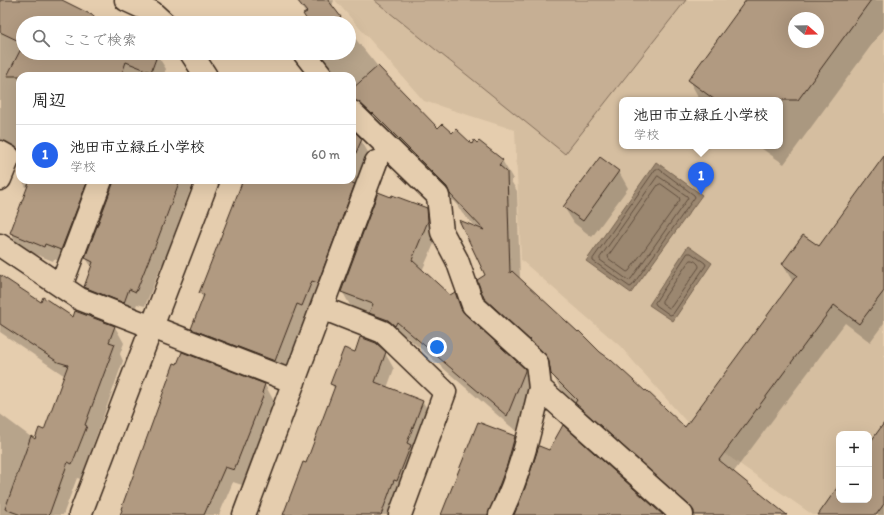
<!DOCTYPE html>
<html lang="ja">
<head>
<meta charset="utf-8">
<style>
  :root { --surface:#fff; --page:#f2f2f2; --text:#222; --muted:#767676; --line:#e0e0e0; --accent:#2563eb }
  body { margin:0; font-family:Itim,"Klee One",sans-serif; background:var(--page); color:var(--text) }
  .controls { position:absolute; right:12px; bottom:12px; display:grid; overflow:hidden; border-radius:8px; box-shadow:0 4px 16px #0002 }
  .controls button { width:36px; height:36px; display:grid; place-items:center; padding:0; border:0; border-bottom:1px solid var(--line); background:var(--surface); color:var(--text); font:20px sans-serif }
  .compass { position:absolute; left:788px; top:12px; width:36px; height:36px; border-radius:50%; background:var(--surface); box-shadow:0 4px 16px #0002; rotate:110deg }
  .you { position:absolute; left:437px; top:347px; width:14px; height:14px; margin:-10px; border:3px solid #fff; border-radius:50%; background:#1a73e8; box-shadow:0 0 0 6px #1a73e833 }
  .badge { display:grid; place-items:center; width:26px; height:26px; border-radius:50%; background:var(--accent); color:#fff; font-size:13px; font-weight:700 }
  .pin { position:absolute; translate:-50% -33px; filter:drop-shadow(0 1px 2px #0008) }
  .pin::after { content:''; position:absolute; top:21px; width:14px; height:12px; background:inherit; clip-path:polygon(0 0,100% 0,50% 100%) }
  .popup { position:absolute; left:619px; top:97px; width:164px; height:52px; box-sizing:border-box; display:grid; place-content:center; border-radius:8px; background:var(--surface); filter:drop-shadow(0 1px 3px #0005); font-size:13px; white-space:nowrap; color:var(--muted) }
  .popup b { font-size:15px; color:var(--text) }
  .popup::after { content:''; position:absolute; left:50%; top:100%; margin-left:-8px; border:8px solid transparent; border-top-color:var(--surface) }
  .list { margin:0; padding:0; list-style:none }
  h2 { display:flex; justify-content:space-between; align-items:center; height:52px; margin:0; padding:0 16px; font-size:17px }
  h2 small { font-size:13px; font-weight:400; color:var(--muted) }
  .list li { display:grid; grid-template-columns:26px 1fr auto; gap:12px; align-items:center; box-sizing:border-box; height:60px; padding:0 16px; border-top:1px solid var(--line) }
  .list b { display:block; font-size:15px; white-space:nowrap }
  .list p { margin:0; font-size:13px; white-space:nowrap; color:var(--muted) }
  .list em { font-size:13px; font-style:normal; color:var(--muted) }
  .icon { flex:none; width:22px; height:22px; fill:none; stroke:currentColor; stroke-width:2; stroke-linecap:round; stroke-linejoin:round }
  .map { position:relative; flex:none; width:884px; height:515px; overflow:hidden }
  .search { position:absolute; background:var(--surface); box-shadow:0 4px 16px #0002; left:16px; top:16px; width:340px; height:44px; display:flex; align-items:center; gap:10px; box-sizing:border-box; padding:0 14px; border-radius:22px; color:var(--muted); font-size:15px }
  .panel { position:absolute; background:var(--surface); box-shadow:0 4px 16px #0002; left:16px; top:72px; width:340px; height:112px; border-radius:12px }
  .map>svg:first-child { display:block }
  .built { fill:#d5bea0; fill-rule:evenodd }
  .green { fill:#c6af94; stroke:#806c59 }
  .water { fill:#9b8770; stroke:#75624f }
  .shadow { fill:#0003; fill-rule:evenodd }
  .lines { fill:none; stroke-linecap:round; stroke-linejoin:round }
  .shore { stroke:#614f3f; stroke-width:1 }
  .building { fill:#b19a81; stroke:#3b2a1e; fill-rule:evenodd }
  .minor-casing { stroke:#3b2a1e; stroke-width:25 }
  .minor { stroke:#e5cdae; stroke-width:22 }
</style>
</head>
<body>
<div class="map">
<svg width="884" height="515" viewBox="0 0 884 515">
  <rect width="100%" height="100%" fill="#e5cdae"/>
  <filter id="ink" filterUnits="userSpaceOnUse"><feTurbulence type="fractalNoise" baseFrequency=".025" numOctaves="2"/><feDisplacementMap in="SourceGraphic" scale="8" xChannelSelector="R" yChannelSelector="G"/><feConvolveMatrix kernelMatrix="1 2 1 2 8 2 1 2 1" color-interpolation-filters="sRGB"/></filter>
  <g filter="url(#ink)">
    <path class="built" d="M335 0H884V515H813L698 435 620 346 521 260 515 130 424 101ZM794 18H818V42H794ZM622 100H780V146H622ZM839 434H869V500H839Z"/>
    <path class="green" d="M374 0H686L565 154Z"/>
    <path class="water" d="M656 162 702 195 631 293 586 261Z
      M688 246 712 263 673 321 649 305Z"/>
    <path class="shadow" d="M0 0H60L94 17 97 23H23V53H156L166 69 163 76H20V159L16 156 0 159Z
      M297 0H334L332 7 344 23H309L306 14Z
      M748 0H884V28L784 164 758 146H780V100H700L689 80ZM794 18H818V42H794Z
      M349 31 379 68 438 129 452 135 502 160 513 179 511 181 517 191 520 279 685 429 793 282 783 265 819 248 884 158V323L870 342 845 323 733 473 785 515H692L563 393 552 374 551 367 496 317 485 297 486 276 477 228 462 213 457 205 384 131 367 119 352 98V76H335L318 53H349Z
      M352 131 361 140 370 156 284 376 201 344 192 329 204 299 200 293 242 188 240 185 242 180H352Z
      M601 159 619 172 628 188 592 237 574 223 564 207Z
      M20 166V176L18 172Z
      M22 180H194L163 264H162L145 306 137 304 132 317 94 302 85 286 92 268 86 258 114 183H108L70 265 54 259 53 261 20 248 11 233 29 188 26 187Z
      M426 209 435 224 437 237 422 271 450 296 455 294 464 309 467 318 524 370 534 386 516 431 406 336 404 341 379 328 371 315 351 307 342 291Z
      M0 276 41 303 73 318 115 327 124 343 120 354 123 361 81 479 77 478 63 515H0V414L35 440 44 431 65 376 0 332Z
      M183 353 265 385 274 401 271 408 272 410 242 485 233 482 219 515H120L175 364 178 366Z
      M356 353H385L394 369 387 388 423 402 432 418 395 515H284L307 464 335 390 331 384Z
      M884 425V515H819L839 487V500H869V446Z
      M515 437 524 453 502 515H442Z"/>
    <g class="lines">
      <path class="shore" d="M656 169H659L694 195 695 197 632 286 630 287 593 261V259Z
        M658 176 687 196 688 198 631 279 628 280 600 260V258Z
        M661 184 679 197 680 200 629 271 627 272 609 259 608 256 658 185Z
        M688 253H691L705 263 706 265 673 314 670 315 656 305 655 303Z
        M690 260C693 259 699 263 699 267L671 307 669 308 662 303V301Z"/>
    </g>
    <path class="building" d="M0 0H62L94 16 92 20 99 23H23V43L0 32Z
      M297 0H328L341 17 340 18 344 23H309L303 14 307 12Z
      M746 0H871L798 100H715L688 80ZM794 18H818V42H794Z
      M23 45V53H158L151 72 126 62 121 76H7Z
      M378 66 438 128 442 124 452 133 456 129 472 144 474 140 477 143 479 141 503 160 499 165 507 172 510 273 512 271 578 332 579 331 600 352 611 360 645 391 646 390 685 427 797 275 782 264 803 235 819 246 884 156V291L859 324 834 305 719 460 787 515H694V511L690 506 575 403 577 400 551 374 549 362 545 354 484 298 477 280 485 275 459 220 484 230 450 194 447 187 373 113 372 114 360 103 352 100V89Z
      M352 129 362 139 352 162Z
      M600 157 619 171 583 221 563 207Z
      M30 180H88L61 250 45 244 44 247 10 233Z
      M113 180H180L154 249H153L136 292 129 289 124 303 84 287 93 262 85 258 113 184Z
      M243 180H344L355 184 318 283 312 281 302 306 297 304 275 361 191 329 204 295 199 293Z
      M378 192 391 197 392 195 427 208 428 221 412 260 450 295 455 292 461 309 465 314 525 369V371L507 416 397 322 395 326 388 320 369 313 373 304 341 292Z
      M0 275 41 302 43 297 73 317 75 311 115 326 109 342 115 344 85 425 87 426 72 464 68 462 49 515H21L5 509 31 436 35 439 39 428 44 430 68 365 58 362 0 324Z
      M360 337 376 343 386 352 375 382 423 401 407 443 411 445 397 481 394 480 381 515H283L303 462 306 463 335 386 330 384 344 348 355 352Z
      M182 352 265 384 262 393 264 394 234 470 225 467 204 515H120L122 510 121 509 174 363 177 364Z
      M478 422 515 436 507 465 488 515H441Z
      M884 423V504L876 515H818L839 485V500H869V444Z
      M563 425 663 515H514L525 488 539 446 549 450Z"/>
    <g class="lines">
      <g class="minor-casing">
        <path id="minor" d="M126 0 152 12 164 23
          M191 53 206 76
          M304 53 322 76
          M352 112 438 196 442 232 457 260 473 305 537 363 540 388 682 515
          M0 152 9 157 0 179
          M0 245 80 299 294 382
          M61 286 101 180
          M322 308 383 332 445 392 400 515
          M80 515 208 180
          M244 515 376 162
          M500 515C520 475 530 431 540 388"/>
      </g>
      <use href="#minor" class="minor"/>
    </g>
  </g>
</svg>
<div class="controls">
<button>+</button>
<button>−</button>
</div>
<svg class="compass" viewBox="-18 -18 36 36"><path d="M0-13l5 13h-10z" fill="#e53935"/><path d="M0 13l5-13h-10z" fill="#767676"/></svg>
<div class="you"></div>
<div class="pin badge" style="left:701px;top:195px">1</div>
<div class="popup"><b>池田市立緑丘小学校</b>学校</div>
<div class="search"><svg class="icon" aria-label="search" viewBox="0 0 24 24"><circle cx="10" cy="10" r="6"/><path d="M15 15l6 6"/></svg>ここで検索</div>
<section class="panel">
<h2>周辺<small></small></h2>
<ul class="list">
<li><span class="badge">1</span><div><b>池田市立緑丘小学校</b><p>学校</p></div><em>60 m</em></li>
</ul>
</section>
</div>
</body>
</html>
